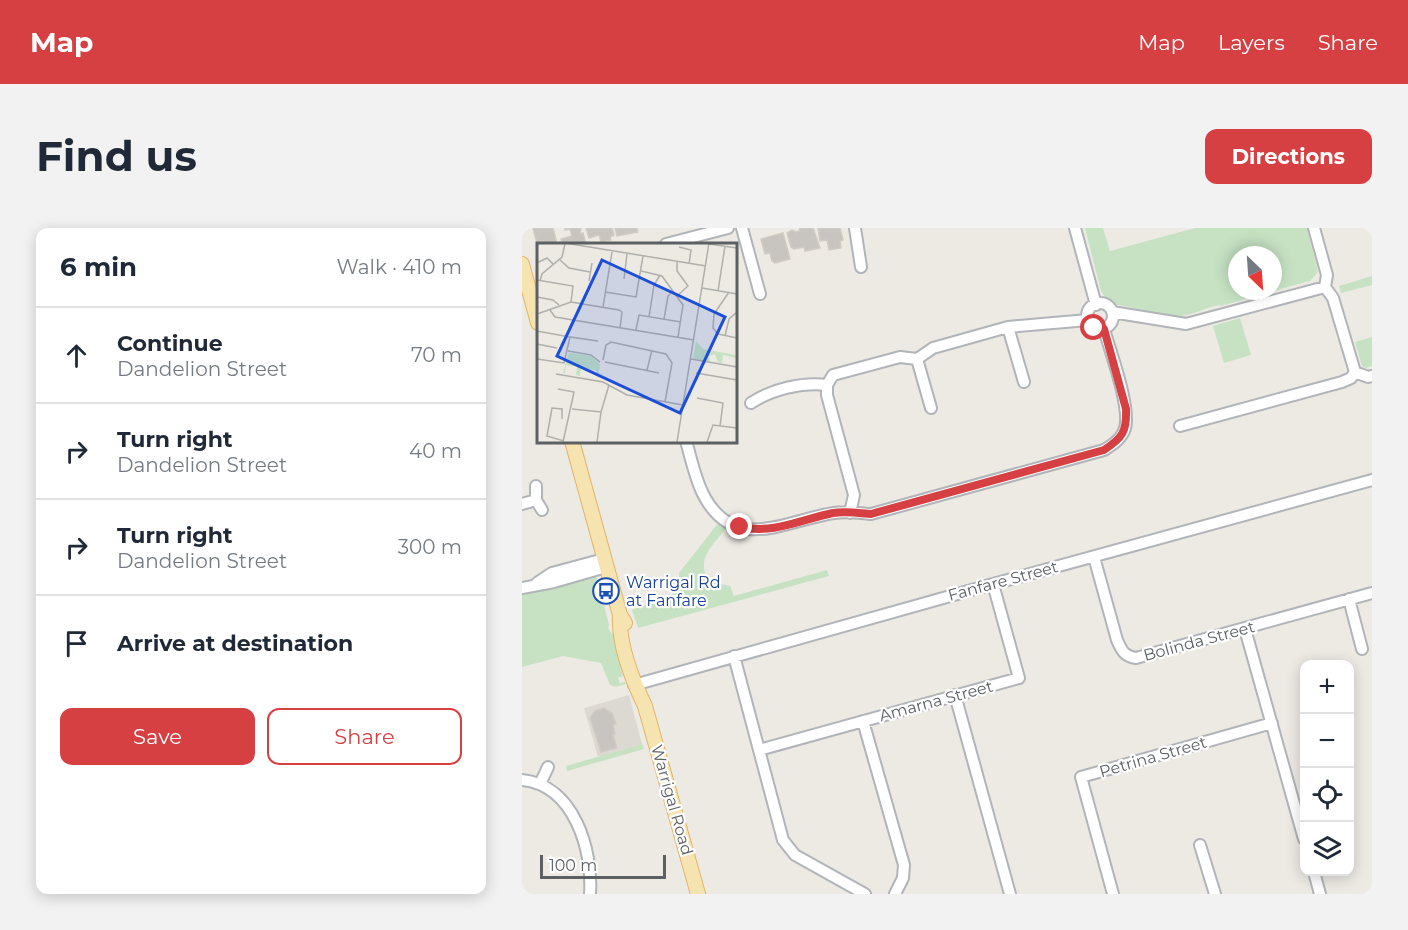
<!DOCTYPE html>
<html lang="en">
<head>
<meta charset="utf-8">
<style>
  :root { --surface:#fff; --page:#f2f2f3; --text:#1f2937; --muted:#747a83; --line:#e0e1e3; --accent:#d64043 }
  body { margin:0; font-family:Montserrat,sans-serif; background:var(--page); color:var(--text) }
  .controls { position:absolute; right:18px; bottom:18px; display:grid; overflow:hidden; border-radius:12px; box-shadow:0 3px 15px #0003 }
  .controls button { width:54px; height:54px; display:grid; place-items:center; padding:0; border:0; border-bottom:2px solid var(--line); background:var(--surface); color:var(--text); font:30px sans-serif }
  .compass { position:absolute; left:706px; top:18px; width:54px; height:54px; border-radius:50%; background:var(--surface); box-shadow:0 3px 15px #0003; rotate:155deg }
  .scale { position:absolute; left:18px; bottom:15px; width:126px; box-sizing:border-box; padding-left:6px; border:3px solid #5c6063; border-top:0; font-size:16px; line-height:21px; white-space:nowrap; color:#5c6063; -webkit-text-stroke:4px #fff; paint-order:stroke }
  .stop { position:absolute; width:18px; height:18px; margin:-14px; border:4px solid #d64043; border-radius:50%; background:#fff }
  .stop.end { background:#d64043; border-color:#fff; box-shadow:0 2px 6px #0008 }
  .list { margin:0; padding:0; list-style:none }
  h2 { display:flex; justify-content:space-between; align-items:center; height:78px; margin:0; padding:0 24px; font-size:26px }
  h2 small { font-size:20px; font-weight:400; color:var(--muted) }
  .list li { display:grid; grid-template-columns:39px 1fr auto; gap:18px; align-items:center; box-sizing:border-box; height:96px; padding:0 24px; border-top:2px solid var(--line) }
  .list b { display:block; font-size:22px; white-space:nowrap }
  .list p { margin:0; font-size:20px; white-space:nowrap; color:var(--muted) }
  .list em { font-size:20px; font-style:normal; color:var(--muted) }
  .actions { display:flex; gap:12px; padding:18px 24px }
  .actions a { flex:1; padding:14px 0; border:2px solid var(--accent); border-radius:12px; text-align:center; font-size:21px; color:var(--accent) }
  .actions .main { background:var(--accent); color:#fff }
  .icon { flex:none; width:33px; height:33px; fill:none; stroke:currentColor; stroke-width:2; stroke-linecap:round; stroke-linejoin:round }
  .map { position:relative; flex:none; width:850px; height:666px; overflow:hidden; border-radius:12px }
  header { display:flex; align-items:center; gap:36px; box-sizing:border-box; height:84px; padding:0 30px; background:var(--accent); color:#fff }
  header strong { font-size:28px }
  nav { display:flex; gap:33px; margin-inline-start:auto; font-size:21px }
  .intro { display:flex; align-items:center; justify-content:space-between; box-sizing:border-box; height:144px; padding:0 36px }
  h1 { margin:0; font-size:42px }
  .button { padding:15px 27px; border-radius:12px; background:var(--accent); color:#fff; font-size:21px; font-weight:700 }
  main { display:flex; gap:36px; padding:0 36px }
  aside { flex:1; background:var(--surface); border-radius:12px; box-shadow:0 3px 15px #0003 }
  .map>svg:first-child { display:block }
  .education { fill:#dcd9d2 }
  .green { fill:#c6e2c3 }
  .building { fill:#c8c5c0; stroke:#d1cbc3; stroke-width:1.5 }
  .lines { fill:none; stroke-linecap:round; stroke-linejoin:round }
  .minor-casing { stroke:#b1b4b8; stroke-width:14 }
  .major-casing { stroke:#e2b468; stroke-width:16 }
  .minor { stroke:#fff; stroke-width:10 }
  .major { stroke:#f6e4b0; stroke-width:14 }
  .route { stroke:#d64043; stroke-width:8 }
  .labels { text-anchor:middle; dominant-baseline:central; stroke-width:4.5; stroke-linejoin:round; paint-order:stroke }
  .street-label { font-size:16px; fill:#5c6063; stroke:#fff }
  .transit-label { font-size:16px; fill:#164399; stroke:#fff; text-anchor:start }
  .inset-road { fill:none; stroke:#afafac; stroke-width:1.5 }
  .view { fill:#1d4ed8; fill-opacity:0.15; stroke:#1d4ed8; stroke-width:3 }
  .inset-edge { fill:none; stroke:#5c6063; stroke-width:3 }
</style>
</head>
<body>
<header>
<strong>Map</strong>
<nav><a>Map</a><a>Layers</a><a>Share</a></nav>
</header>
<div class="intro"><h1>Find us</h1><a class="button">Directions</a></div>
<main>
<aside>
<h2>6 min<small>Walk · 410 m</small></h2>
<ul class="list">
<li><svg class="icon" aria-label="ahead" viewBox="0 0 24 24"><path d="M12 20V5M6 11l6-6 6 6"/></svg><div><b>Continue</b><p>Dandelion Street</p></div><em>70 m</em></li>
<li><svg class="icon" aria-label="right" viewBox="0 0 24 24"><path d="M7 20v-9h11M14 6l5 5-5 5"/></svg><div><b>Turn right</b><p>Dandelion Street</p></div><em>40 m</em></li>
<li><svg class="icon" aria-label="right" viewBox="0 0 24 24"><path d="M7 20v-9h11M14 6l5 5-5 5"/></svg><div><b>Turn right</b><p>Dandelion Street</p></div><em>300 m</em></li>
<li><svg class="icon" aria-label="arrive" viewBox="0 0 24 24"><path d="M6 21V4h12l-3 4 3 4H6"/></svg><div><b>Arrive at destination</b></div></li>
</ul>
<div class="actions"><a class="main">Save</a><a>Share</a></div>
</aside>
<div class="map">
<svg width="850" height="666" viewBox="0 0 850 666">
  <rect width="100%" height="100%" fill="#edeae4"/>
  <path class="education" d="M107 467 120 516 76 529 62 480Z"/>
  <path class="green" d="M563 0H581L588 23 673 0H785L796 44 788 53 751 63V27H715V63H751L699 78C692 75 671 88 658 88 640 88 615 80 596 77L586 73 579 63Z
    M850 48V57L819 65 817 58Z
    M718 90 729 127 702 135 691 98Z
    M850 109V138L844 140 840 138 833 114Z
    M197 294 205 299C191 318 174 329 186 353L208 358 212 368 305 342 307 348 116 400 110 382 157 364V345Z
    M74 346 87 397 86 400 91 407 98 428 96 430 101 448 96 450 98 455 103 454 104 456 94 459 88 457 79 435 41 428 0 439V367Z
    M120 516 122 521 45 543 44 538Z"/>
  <path class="building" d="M11 0H31L35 16H23L22 13 15 15Z
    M43 0H59L58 6 61 5 64 16H40L39 11 50 8 48 1 43 2Z
    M64 0H90L92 7 88 9 89 12 79 14 77 7 67 10Z
    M93 0H115L116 4 95 8Z
    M278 0H291L298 20 283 23 282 19 272 21 269 19 265 5 270 2 274 4 277 3Z
    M296 0H318L321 12 318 13 319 20 307 22 305 12 298 13Z
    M261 5 268 31 253 35 250 33 248 25 243 26 239 11Z
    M82 480 90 485 94 496 91 497 93 506 91 507 95 520 79 524 68 490 73 483Z"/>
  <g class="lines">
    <g class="minor-casing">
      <path id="minor" d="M220 0 238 66
        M333 0 339 39
        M553 0 574 77
        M792 0 805 47 803 59 811 70 833 144 846 149 850 148
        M144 16 206 0
        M565 88a13 13 0 1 1 26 0a13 13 0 1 1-26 0Z
        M590 84 664 96 803 59
        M486 99 502 154
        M395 131 409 180
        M305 157 311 147 378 129 395 131 411 120 486 99 566 92
        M305 157V167L332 267 328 285
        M229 175C250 161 280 154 305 157
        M658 198 820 154 829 150 833 144
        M164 213C169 230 173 250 181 266 212 327 264 292 312 285 324 283 337 285 349 286L582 222C590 217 598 212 602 203 611 184 588 123 582 101
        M14 258V272L20 282
        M0 276 14 272
        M572 329 595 412C600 423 602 428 614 430L850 365
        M15 355 30 345 82 331
        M0 360 32 354 84 339
        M827 371 840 421
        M723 401 782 611
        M212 428 261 612 273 627 343 666
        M112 457 471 356 850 252
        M433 467 488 666
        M341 493 382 637 381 650 373 666
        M237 522 497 450 471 356
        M0 552C52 557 71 622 68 666
        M18 556 26 539
        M678 617 693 666
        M792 644 798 666
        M591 666 559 549 750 495"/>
    </g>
    <g class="major-casing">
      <path id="major" d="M0 36 16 95
        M50 213 98 387 103 395
        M98 387C96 417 110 451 123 478L176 666"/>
    </g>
    <use href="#minor" class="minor"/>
    <use href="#major" class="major"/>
  </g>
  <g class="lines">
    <path class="route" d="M218 299C253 306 277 292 311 285 323 283 337 285 349 286L582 222C600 210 605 204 604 181L582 101 572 100"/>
  </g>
  <defs>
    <g id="bus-ring" transform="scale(1.35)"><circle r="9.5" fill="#fff" stroke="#1a4fb4" stroke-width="1.5"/><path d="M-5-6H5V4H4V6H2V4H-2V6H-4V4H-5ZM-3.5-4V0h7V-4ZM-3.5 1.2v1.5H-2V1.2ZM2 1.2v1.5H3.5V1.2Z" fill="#1a4fb4"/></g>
  </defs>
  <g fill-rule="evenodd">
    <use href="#bus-ring" x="84" y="363"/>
  </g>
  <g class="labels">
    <g class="street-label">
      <text transform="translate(481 353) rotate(-15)">Fanfare Street</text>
      <text transform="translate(677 413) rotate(-15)">Bolinda Street</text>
      <text transform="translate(414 473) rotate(-15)">Amarna Street</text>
      <text transform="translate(631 529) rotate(-16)">Petrina Street</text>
      <text transform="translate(150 572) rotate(74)">Warrigal Road</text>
    </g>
    <g class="transit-label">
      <text x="104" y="354">Warrigal Rd<tspan x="104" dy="18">at Fanfare</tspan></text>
    </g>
  </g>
  <g transform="translate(15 15)">
    <rect width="200" height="200" fill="#edeae4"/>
    <path d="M159 98 166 106 199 112V115L186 112 185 120 181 119 178 111 172 113 173 119 156 116ZM32 110 54 113 63 121 61 136 59 127 44 125 43 133 39 132 40 124 29 122 28 130H26Z" fill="#c6e2c3"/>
    <path class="inset-road" d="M28 0 169 23M172 1 200 5M142 4 154 7 152 21M23 17 32 25 53 29M0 20 10 15 17 22M104 28 125 33 146 62 141 94M87 36 90 11M0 37 36 43 34 59M3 38 5 31 25 14 28 1M52 38 55 20M165 45 200 51M181 48 188 3M68 49 99 54 106 13M192 49 177 71 176 85 181 91 200 95M140 53 151 43 140 28V19M0 54 16 57 22 62M66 64 75 9M13 67 18 74 157 97M0 71 34 59 82 67 85 69 83 85M112 74 117 42 123 32M127 76 131 53 136 48M99 87 102 72 144 79M0 88 33 94 27 120 0 116M188 93 192 76 200 69M33 94 61 98M0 101 20 105M31 108 54 112 63 119M154 116 200 124M66 117 69 102 74 99 129 111 135 120 128 159M68 119 122 130M110 127 115 107M159 130 200 137M19 131 66 139 90 152 146 162M21 146 37 149 26 199M160 155 186 160 183 183M35 166 64 169 72 142M25 176V166L15 165 10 193 27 198M60 199 64 169M140 199 172 0M170 199 176 182 200 185"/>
    <path class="view" d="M65 17 188 74 143 170 20 113Z"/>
    <rect width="200" height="200" class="inset-edge"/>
  </g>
</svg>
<div class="controls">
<button>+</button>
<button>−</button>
<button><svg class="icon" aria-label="locate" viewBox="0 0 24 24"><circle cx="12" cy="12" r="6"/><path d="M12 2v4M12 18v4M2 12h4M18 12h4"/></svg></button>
<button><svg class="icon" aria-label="layers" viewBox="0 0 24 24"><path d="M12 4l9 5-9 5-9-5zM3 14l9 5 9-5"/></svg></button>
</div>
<svg class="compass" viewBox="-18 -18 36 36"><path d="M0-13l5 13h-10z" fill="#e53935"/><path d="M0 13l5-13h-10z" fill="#747a83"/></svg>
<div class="scale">100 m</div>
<div class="stop" style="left:572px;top:100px"></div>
<div class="stop end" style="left:218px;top:299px"></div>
</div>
</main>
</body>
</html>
